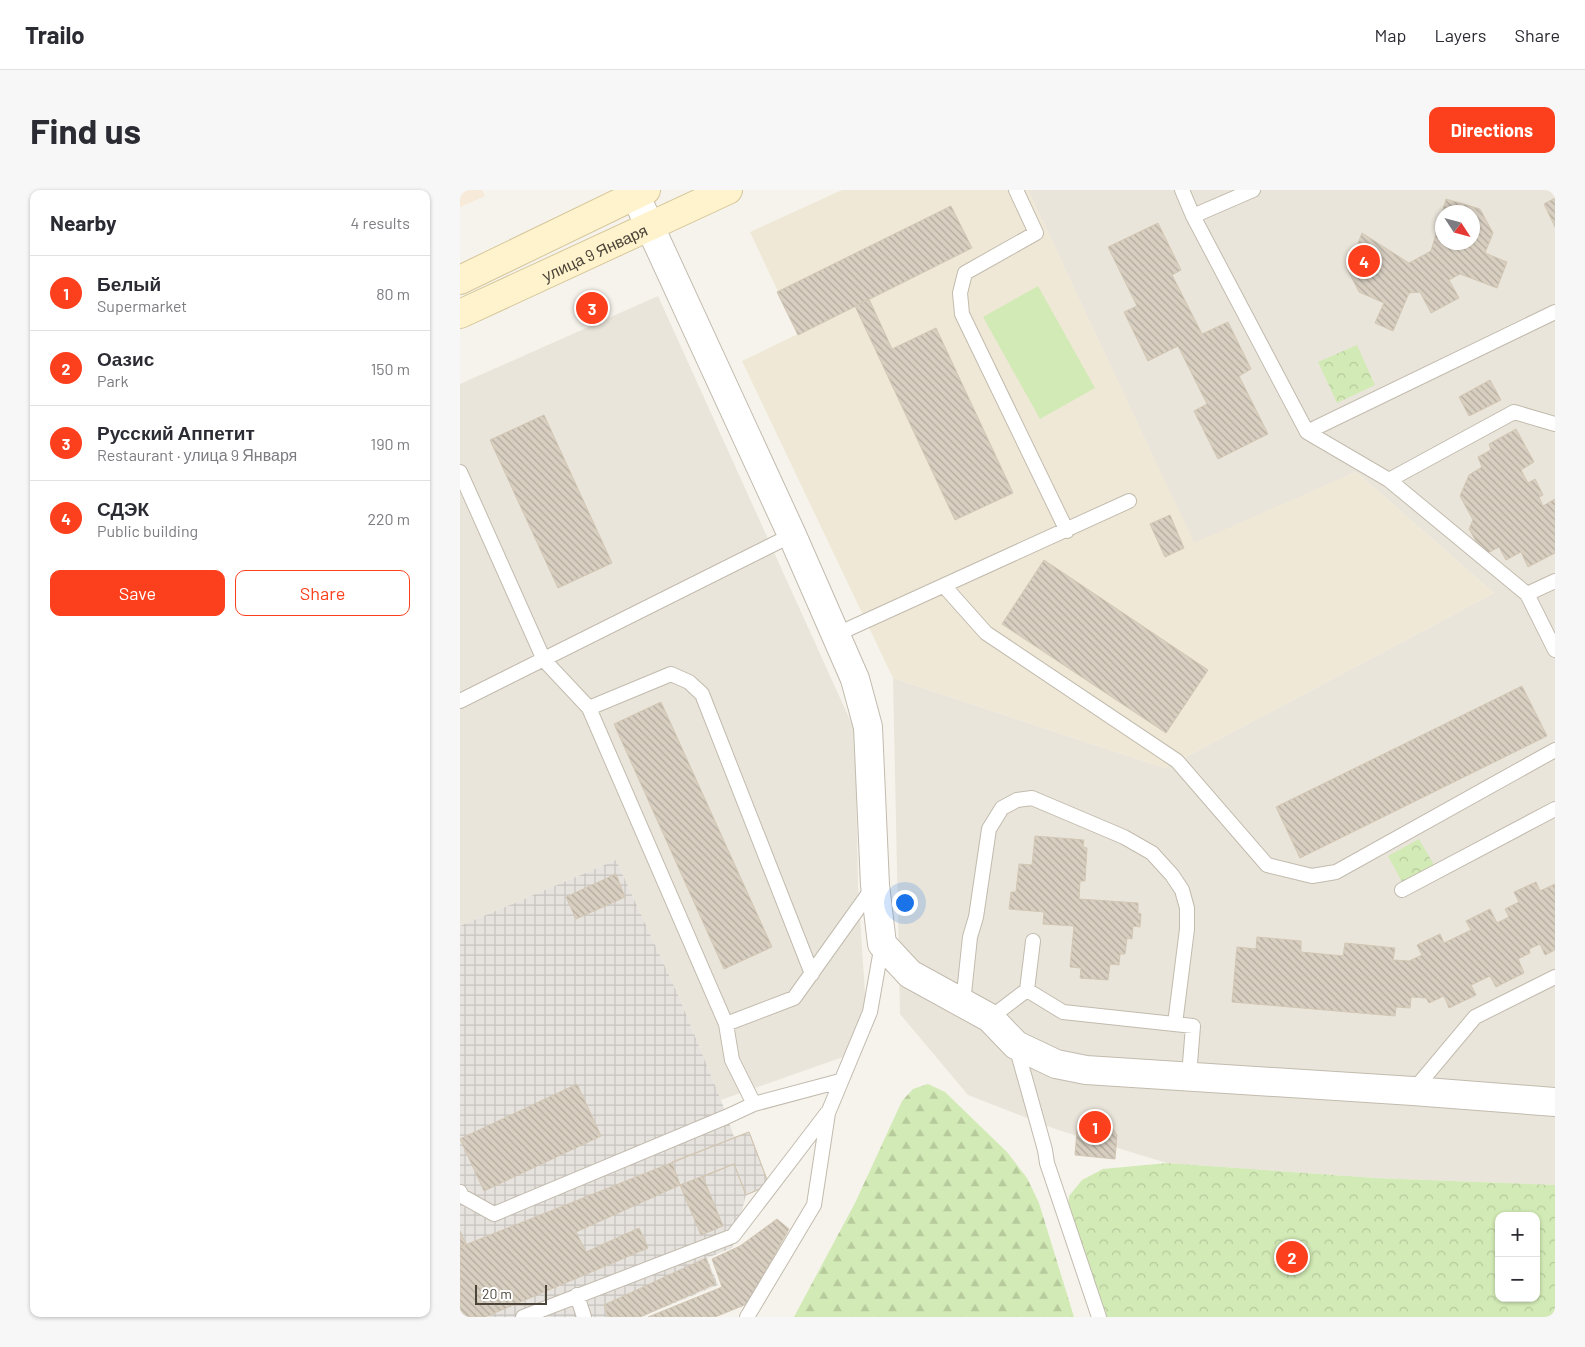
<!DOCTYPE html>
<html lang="en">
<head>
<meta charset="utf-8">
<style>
  :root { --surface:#fff; --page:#f7f7f7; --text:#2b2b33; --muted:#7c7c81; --line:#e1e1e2; --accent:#fc3f1d }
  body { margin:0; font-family:Barlow,sans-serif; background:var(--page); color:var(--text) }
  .controls { position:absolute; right:15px; bottom:15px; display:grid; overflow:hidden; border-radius:10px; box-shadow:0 1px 4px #0004 }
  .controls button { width:45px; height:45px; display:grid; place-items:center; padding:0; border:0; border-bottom:1px solid var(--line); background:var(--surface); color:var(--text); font:25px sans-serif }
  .compass { position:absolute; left:975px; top:15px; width:45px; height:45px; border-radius:50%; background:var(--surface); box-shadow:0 1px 4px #0004; rotate:126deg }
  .scale { position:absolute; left:15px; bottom:12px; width:72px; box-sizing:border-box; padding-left:5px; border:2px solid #4b4439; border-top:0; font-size:14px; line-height:18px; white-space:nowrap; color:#4b4439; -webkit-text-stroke:4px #fff; paint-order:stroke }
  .you { position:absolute; left:444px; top:712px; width:18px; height:18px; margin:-12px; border:4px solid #fff; border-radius:50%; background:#1a73e8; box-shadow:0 0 0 8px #1a73e833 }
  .badge { display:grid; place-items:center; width:32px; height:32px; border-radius:50%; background:var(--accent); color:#fff; font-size:16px; font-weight:700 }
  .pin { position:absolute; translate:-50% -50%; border:2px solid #fff; box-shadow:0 1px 5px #0006 }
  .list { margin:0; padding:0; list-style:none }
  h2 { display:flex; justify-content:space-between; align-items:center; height:65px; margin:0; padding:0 20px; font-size:21px }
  h2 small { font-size:16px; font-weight:400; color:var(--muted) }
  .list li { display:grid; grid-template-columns:32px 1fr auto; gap:15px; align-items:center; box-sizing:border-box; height:75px; padding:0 20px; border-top:1px solid var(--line) }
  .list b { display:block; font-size:19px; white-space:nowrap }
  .list p { margin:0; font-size:16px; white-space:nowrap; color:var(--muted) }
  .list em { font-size:16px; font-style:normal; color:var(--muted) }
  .actions { display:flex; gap:10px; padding:15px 20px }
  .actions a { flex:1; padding:11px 0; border:1px solid var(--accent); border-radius:10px; text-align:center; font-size:18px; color:var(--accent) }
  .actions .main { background:var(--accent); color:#fff }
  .map { position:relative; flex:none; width:1095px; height:1127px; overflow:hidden; border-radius:10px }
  header { display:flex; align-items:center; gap:30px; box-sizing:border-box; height:70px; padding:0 25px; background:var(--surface); border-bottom:1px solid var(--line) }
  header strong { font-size:24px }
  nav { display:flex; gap:28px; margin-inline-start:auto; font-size:18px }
  .intro { display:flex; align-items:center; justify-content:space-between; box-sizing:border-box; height:120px; padding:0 30px }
  h1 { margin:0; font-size:35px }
  .button { padding:12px 22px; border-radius:10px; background:var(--accent); color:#fff; font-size:18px; font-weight:700 }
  main { display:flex; gap:30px; padding:0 30px }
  aside { flex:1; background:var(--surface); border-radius:10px; box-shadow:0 1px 4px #0004 }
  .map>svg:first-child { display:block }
  .residential { fill:#eae5da; fill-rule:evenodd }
  .commercial { fill:#f7ead8 }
  .industrial { fill:url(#industrial-grid) }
  .education { fill:#efe8d6 }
  .forest { fill:url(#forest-firs) }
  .park { fill:url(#park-crowns); fill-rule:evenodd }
  .pitch { fill:#d2eab5 }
  .building { fill:url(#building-back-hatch); stroke:#d3c7b4; fill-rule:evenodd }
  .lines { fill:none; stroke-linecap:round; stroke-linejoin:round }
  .service-casing { stroke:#c2bbae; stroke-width:16 }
  .minor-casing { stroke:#c2bbae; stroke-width:30 }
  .secondary-casing { stroke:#d6c79b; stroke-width:30 }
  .service { stroke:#fff; stroke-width:14 }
  .minor { stroke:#fff; stroke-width:28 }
  .secondary { stroke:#fff3cd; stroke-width:28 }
  .labels { text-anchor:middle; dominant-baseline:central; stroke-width:4.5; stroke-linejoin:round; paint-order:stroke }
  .street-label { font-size:16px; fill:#4b4439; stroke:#fff }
</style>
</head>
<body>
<header>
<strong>Trailo</strong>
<nav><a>Map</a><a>Layers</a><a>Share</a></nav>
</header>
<div class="intro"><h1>Find us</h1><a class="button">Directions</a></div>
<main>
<aside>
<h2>Nearby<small>4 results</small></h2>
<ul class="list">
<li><span class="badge">1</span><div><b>Белый</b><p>Supermarket</p></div><em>80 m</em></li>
<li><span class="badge">2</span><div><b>Оазис</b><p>Park</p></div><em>150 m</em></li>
<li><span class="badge">3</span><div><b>Русский Аппетит</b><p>Restaurant · улица 9 Января</p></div><em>190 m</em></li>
<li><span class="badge">4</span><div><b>СДЭК</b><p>Public building</p></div><em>220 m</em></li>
</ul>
<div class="actions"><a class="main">Save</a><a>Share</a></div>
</aside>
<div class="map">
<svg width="1095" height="1127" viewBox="0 0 1095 1127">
  <defs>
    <pattern id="industrial-grid" width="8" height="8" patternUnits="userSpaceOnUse" patternTransform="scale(1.25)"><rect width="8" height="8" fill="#e6e2dd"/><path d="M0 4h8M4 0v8" fill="none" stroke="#c7c3be"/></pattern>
    <pattern id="forest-firs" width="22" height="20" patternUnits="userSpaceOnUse" patternTransform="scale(1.25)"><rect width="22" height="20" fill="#d2eab5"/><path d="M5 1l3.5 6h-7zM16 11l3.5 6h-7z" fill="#b6ca9c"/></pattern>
    <pattern id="park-crowns" width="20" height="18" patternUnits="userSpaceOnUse" patternTransform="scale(1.25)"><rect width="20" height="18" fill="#d2eab5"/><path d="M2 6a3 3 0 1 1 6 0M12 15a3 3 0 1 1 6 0" fill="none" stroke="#b6ca9c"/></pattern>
    <pattern id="building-back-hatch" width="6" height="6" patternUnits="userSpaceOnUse" patternTransform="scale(1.25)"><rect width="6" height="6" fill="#d8cfc1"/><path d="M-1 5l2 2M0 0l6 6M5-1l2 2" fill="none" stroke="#b1aa9e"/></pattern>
  </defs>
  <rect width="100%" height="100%" fill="#f6f3ec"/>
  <path class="residential" d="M568 0H1095V995L915 988 707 973 598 940 508 905 440 824 433 488 705 578 1034 403 896 282 734 354ZM982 22H1012V52H982Z
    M198 106 395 541 398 696 406 819 383 867 261 910 219 807 156 670 0 736V194Z"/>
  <path class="commercial" d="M0 0H22L25 6 0 17Z"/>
  <path class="industrial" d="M156 670 219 807 261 910 274 947 289 942 309 995 286 1005 272 1058 247 1068 258 1095 181 1127H0V736Z"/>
  <path class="education" d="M382 0H568L734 353 896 282 1034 403 705 578 433 488 282 171 338 144 290 42Z"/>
  <path class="forest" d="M468 894 485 902 547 962 567 988 579 1013 614 1127H334L395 1013 442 911 453 899Z"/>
  <path class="park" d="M897 155 915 195 877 213 858 172Z
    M959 649 974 675 942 692 928 666Z
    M707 973 915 988 1095 995V1127H645L608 1020 609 1006 622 990 643 979ZM1039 1026H1076V1108H1039Z"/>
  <path class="pitch" d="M578 96 635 198 580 229 523 127Z"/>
  <path class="building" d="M1095 8V37L1084 14Z
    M986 9 1020 19 1033 43 1025 63 1047 72 1037 98 1000 84 989 90 999 108 971 123 960 102 949 103 933 141 915 133 924 113 899 102 888 80 902 43 949 73 971 61ZM982 22H1012V52H982Z
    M491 16 512 58 338 145 317 102Z
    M698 33 721 80 712 85 742 144 768 132 791 179 779 186 808 244 758 269 734 221 747 214 718 156 688 171 664 122 677 116 648 57Z
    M409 109 432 159 476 138 553 303 495 330 395 116Z
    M1030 190 1041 210 1009 226 999 207Z
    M84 225 152 373 98 398 30 250Z
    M1056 239 1074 272 1061 280 1068 293 1075 289 1083 305 1079 307 1083 316 1095 309V363L1068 377 1061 362 1046 370 1039 357 1024 365 1009 339 1013 330 1000 306 1009 285 1022 277 1018 267 1031 260 1029 254Z
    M710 325 724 358 705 367 690 334Z
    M584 370 748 480 706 543 542 434Z
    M1062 496 1087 546 840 668 816 617Z
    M201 512 312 757 264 779 154 534Z
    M575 646 624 650 623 657 627 658 625 691H620L619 709 678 713V723L681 724 680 737 673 736 672 749 667 748 665 764H660L659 775 650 774 648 790 620 788 621 778 610 777 614 736 583 734 584 722 549 719 551 702H556L559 674 572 675Z
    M156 684 165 707 116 729 106 707Z
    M1076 692 1080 701 1095 694V760L1085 765 1080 754 1069 759 1070 763 1058 769 1064 783 1036 797 1030 786 1011 795 1016 805 989 818 984 806 969 813 966 808 951 807 950 818 936 817 935 826 772 812 777 757 796 759 797 747 841 751V762L883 766 885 753 935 758 933 770 949 771 962 765 957 755 980 744 984 753 1011 740 1006 731 1030 719 1037 733 1049 727 1045 719 1059 712 1054 702Z
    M117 894 141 946 24 1001 0 949Z
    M626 930 648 932 657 945 655 969 615 965 617 940Z
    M289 942 309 995 286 1005 274 974 220 995 212 972Z
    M289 942 309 995 286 1005 274 974 243 987 263 1036 241 1045 220 995 116 1042 126 1062 179 1038 188 1058 25 1127H0V1057Z
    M317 1029 329 1039 287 1114 255 1127H188L262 1097 252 1069 280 1056Z
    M0 1041 6 1054 0 1057Z
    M246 1068 255 1094 180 1127H148L144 1115Z"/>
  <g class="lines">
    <g class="service-casing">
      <path id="service" d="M556 0 576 43 505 83 500 103 502 124 607 341
        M722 0 733 26 847 242 929 290 1067 404 1095 460
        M733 26 793 0
        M847 242 1095 122
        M0 282 84 470 129 518 266 834 334 808 414 696
        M929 290 1054 222 1095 234
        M485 397 526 443 717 571 807 675 852 686 876 682 1095 560
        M1067 404 1095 391
        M375 445 669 311
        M0 511 332 345
        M129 518 211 484 229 492 242 504 352 784
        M942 700 1095 619
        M567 800 573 751
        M503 813 510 747 516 727 529 639 542 618 557 610 572 608 664 647 692 663 712 685 722 700 727 718V739L715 834
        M530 828 567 800 603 822 733 836 729 886
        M266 834 272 870 294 914
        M556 856 585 960 587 973 639 1127
        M953 901 1015 827 1095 787
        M0 1002 2 1006 34 1024 266 927 294 914 380 891
        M117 1105 124 1127
        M63 1127 273 1046 367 923
        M287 1127 354 1015 368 923 410 822 422 754"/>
    </g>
    <g class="minor-casing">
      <path id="minor" d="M173 0 332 345 395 489 408 537 415 695 422 754 450 784 530 828 556 855 596 874 626 880 953 901 1095 912"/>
    </g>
    <g class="secondary-casing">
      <g id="secondary">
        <path d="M0 90 186 0"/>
        <path id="s1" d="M0 124 268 0"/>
      </g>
    </g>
    <use href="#service" class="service"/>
    <use href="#minor" class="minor"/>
    <use href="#secondary" class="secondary"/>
  </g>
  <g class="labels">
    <g class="street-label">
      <text stroke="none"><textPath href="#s1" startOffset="148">улица 9 Января</textPath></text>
    </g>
  </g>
</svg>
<div class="controls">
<button>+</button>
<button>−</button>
</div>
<svg class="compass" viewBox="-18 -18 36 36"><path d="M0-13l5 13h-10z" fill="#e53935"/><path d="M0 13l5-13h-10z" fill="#7c7c81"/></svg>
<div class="scale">20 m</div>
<div class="you"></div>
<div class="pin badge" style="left:635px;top:937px">1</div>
<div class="pin badge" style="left:832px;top:1067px">2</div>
<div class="pin badge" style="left:132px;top:118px">3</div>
<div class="pin badge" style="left:904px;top:71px">4</div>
</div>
</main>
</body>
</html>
